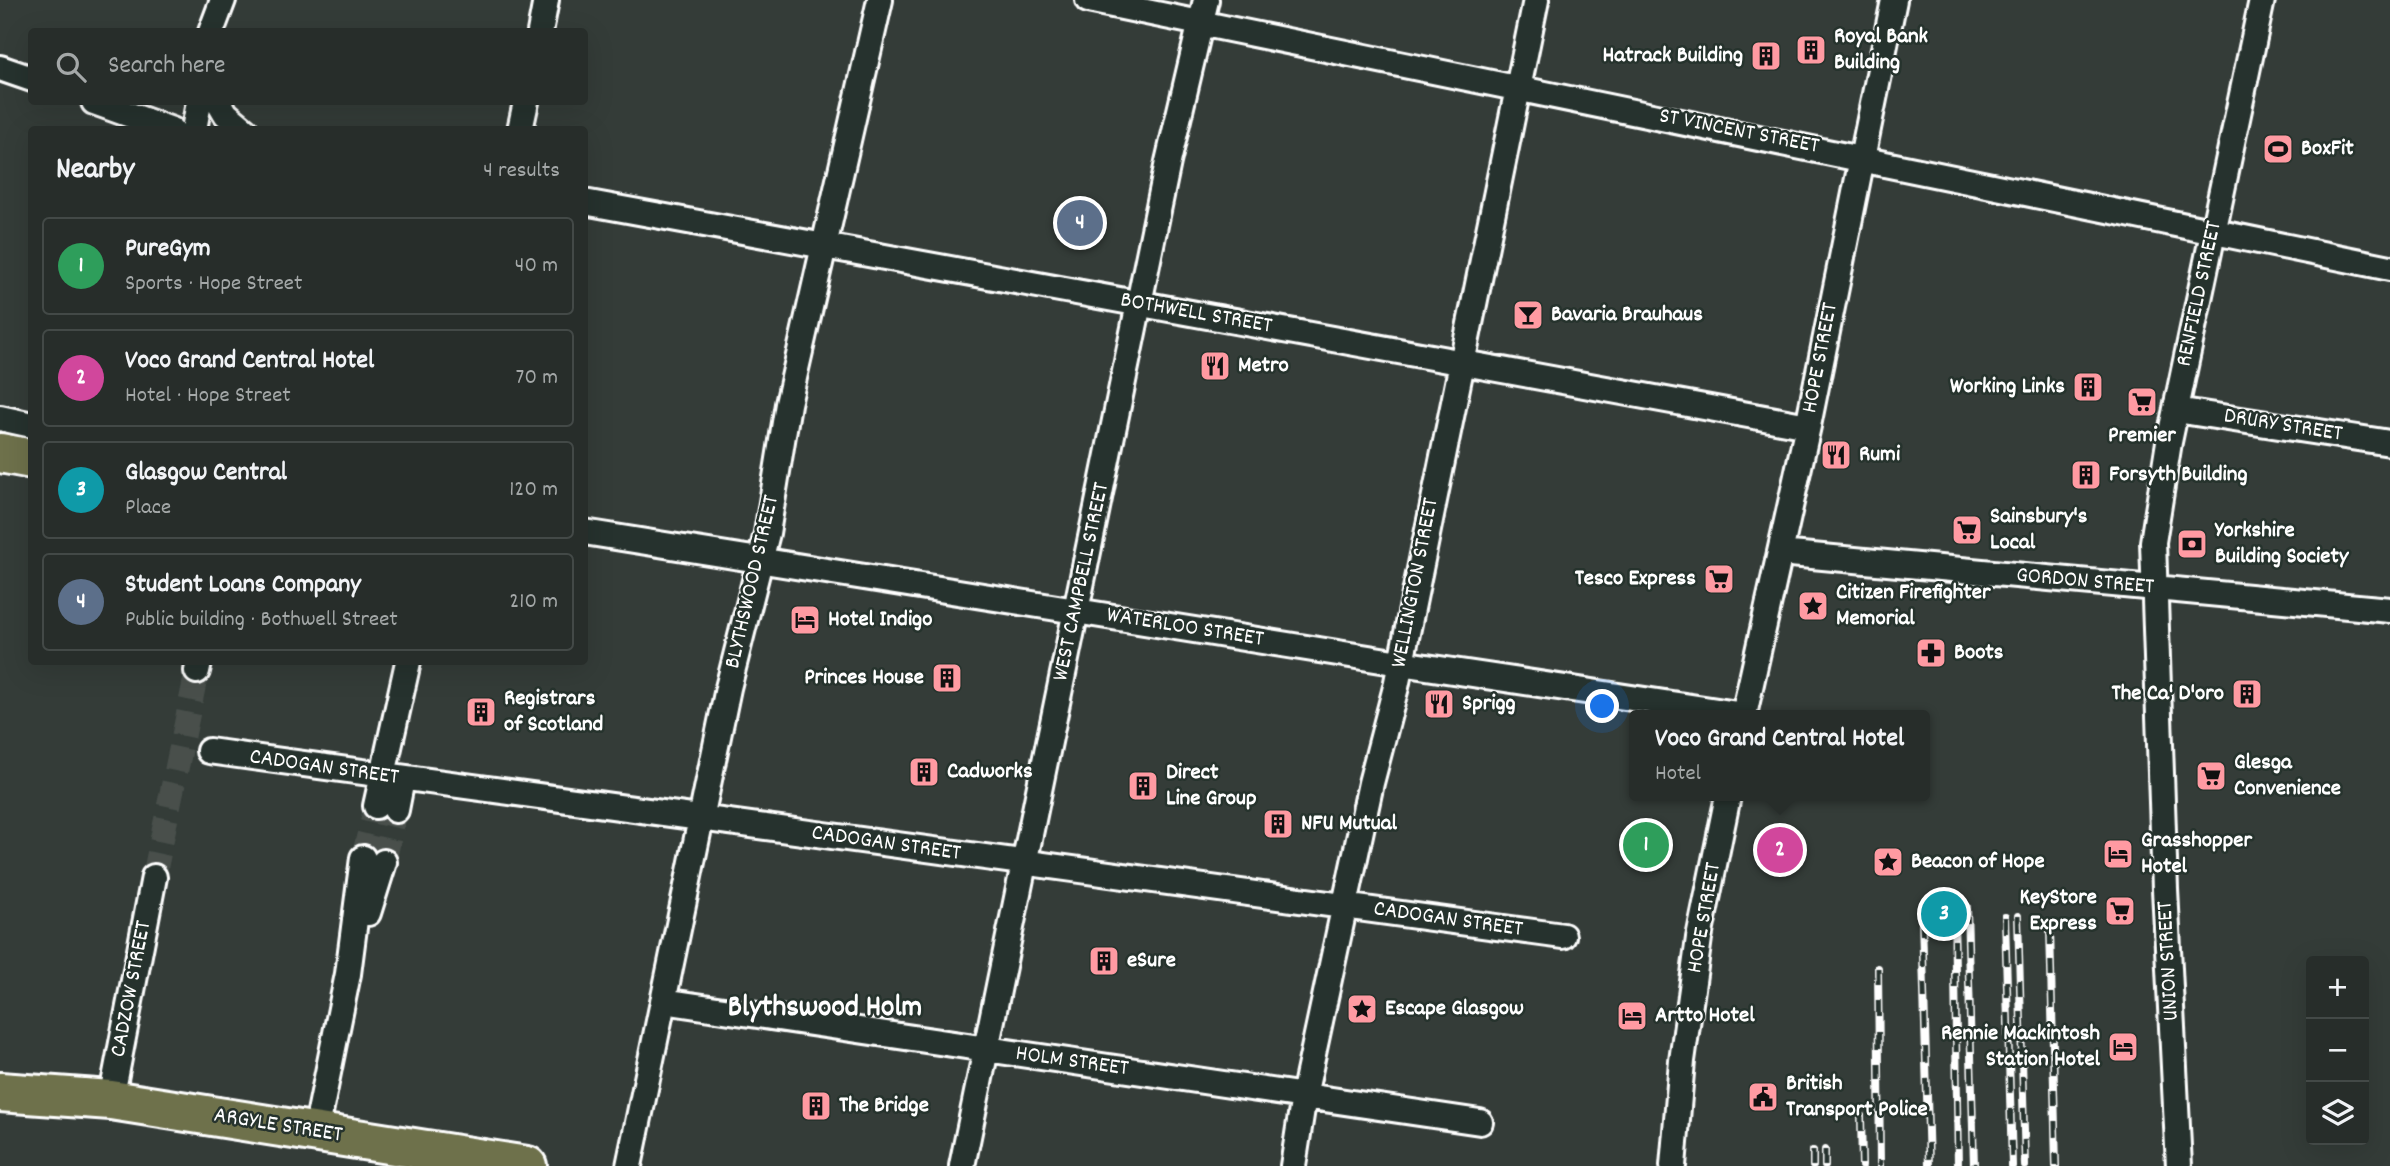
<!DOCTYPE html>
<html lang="en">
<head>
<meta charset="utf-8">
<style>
  :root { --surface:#272d2a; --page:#333936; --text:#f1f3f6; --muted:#a4a8a8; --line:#434947; --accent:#ff9aa2 }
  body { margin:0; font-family:Dekko,sans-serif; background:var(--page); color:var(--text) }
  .controls { position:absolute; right:21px; bottom:21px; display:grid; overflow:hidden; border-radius:7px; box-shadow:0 7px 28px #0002 }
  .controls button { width:63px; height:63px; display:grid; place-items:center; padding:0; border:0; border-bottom:2px solid var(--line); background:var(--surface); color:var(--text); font:35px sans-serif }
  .you { position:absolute; left:1603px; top:707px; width:24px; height:24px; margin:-18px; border:5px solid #fff; border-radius:50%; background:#1a73e8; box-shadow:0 0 0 10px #1a73e833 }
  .badge { display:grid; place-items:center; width:46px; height:46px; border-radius:50%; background:var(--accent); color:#fff; font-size:23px; font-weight:700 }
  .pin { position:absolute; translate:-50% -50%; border:4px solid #fff; box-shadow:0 2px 7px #0006 }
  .popup { position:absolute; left:1629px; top:710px; width:301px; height:91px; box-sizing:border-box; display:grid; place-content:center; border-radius:7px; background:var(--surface); filter:drop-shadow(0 2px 5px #0005); font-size:23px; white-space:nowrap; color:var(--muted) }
  .popup b { font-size:26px; color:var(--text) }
  .popup::after { content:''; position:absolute; left:50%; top:100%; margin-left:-14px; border:14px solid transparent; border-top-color:var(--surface) }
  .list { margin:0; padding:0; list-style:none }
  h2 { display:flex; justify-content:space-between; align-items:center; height:91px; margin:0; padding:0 28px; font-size:30px }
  h2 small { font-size:23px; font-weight:400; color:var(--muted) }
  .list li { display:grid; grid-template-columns:46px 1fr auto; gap:21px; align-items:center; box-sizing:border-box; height:98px; margin:0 14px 14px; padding:0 14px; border:2px solid var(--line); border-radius:7px }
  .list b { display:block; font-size:26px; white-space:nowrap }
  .list p { margin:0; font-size:23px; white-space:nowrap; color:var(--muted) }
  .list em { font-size:23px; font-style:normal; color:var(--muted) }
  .icon { flex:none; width:38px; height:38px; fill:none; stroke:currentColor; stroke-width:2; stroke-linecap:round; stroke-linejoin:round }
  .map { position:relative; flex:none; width:2390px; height:1166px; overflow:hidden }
  .search { position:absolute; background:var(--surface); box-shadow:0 7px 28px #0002; left:28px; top:28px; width:560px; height:77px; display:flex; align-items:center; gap:18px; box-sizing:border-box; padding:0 24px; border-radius:7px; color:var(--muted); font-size:26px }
  .panel { position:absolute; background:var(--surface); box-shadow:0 7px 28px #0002; left:28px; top:126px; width:560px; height:539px; border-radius:7px }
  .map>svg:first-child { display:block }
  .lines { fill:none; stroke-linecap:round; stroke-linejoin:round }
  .street-tunnel { stroke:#48504c; stroke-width:24; stroke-dasharray:24 12; stroke-linecap:butt }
  .street-casing { stroke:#fff; stroke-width:30 }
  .primary-casing { stroke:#fff; stroke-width:44 }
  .highway-casing { stroke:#fff; stroke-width:44 }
  .street { stroke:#26332d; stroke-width:24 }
  .primary { stroke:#6e714b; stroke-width:38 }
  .highway { stroke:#6e714b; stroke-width:38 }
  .rail-casing { stroke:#fff; stroke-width:8 }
  .rail { stroke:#26332d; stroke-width:5; stroke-dasharray:16; stroke-linecap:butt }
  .labels { text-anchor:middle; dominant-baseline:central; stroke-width:5; stroke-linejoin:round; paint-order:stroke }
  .poi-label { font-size:23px; font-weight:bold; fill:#fff; stroke:#26332d; text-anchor:start }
  .street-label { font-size:23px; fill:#fff; stroke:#26332d }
  .district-label { font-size:30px; font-weight:bold; fill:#fff; stroke:#26332d }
</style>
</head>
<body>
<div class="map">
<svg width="2390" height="1166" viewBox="0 0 2390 1166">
  <rect width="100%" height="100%" fill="#343c38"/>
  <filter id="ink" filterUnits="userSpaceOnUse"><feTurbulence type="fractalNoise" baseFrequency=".0143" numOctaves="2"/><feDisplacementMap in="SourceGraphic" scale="14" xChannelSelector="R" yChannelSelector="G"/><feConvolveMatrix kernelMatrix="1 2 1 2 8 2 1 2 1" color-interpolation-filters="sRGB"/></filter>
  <g filter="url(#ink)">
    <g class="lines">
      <path class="street-tunnel" d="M363 858 376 806
        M384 862 396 810
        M154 877 197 671"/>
      <g class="street-casing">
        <path id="street" d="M1088 0 2390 268
          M211 32 223 0
          M540 32 546 0
          M0 68 32 79
          M94 102 172 130
          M219 102 226 114 245 130
          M194 130 199 102
          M520 130 526 102
          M584 202 1808 426
          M2176 410 2390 443
          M0 418 32 425
          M584 532 1400 663 1744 715
          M1780 553 2390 610
          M197 671 199 662
          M1744 715 1808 426 1894 0
          M209 751 1563 936
          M376 806 408 662
          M396 810 402 779
          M368 913 384 862
          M663 1001 1480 1122
          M111 1100 154 877
          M316 1132 348 974 363 858
          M629 1166 728 688 767 533 788 404 880 0
          M962 1166 1168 162 1206 0
          M1293 1166 1304 1096 1371 783 1396 687 1536 0
          M1673 1166 1682 1061 1699 938 1728 796
          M2179 1166 2165 889 2153 542 2169 442 2262 0"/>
      </g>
      <g class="primary-casing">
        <path id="primary" d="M0 1092 111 1100 527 1166"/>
      </g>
      <g class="highway-casing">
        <path id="highway" d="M0 453 32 459"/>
      </g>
      <use href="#street" class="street"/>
      <use href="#primary" class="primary"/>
      <use href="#highway" class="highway"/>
      <g class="rail-casing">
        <path id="rail" d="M1967 907 1974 1166
          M1954 908 1958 1166
          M2018 916 2025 1166
          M2005 917 2012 1166
          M1922 919 1929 1166
          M2050 929 2056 1166
          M1878 968 1880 1166
          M1861 1116 1862 1166
          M1813 1166V1151
          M1825 1166V1150"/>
      </g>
      <use href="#rail" class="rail"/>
    </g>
  </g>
  <defs>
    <g id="building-square" transform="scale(1.575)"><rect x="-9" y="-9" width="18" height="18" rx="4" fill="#ff9aa2" stroke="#26332d"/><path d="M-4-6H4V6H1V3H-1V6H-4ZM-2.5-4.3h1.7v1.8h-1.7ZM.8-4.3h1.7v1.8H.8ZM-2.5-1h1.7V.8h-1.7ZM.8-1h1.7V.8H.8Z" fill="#111"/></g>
    <g id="stadium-square" transform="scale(1.575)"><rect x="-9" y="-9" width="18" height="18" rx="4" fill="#ff9aa2" stroke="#26332d"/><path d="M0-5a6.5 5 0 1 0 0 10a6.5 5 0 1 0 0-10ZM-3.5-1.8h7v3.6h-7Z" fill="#111"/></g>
    <g id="bar-square" transform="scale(1.575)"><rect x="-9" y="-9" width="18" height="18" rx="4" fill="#ff9aa2" stroke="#26332d"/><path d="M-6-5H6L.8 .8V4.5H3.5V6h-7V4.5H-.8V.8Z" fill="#111"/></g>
    <g id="restaurant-square" transform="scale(1.575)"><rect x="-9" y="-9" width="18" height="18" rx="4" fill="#ff9aa2" stroke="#26332d"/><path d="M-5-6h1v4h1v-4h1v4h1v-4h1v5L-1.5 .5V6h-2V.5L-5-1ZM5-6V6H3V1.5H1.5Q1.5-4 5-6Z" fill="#111"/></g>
    <g id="supermarket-square" transform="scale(1.575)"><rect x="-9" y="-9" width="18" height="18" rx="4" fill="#ff9aa2" stroke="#26332d"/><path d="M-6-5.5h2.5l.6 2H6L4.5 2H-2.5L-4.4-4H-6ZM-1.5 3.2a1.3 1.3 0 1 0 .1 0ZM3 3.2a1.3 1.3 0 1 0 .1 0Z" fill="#111"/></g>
    <g id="bank-square" transform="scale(1.575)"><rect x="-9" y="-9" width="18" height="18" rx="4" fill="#ff9aa2" stroke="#26332d"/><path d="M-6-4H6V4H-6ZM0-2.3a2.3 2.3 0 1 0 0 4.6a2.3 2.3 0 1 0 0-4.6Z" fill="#111"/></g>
    <g id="sight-square" transform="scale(1.575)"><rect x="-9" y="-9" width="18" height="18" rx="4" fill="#ff9aa2" stroke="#26332d"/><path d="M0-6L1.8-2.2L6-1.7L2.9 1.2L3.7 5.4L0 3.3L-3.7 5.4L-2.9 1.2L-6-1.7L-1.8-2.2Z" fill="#111"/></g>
    <g id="hotel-square" transform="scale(1.575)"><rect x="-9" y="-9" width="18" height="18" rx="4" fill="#ff9aa2" stroke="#26332d"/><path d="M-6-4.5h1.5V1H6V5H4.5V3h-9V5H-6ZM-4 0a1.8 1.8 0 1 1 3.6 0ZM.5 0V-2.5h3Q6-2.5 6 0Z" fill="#111"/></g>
    <g id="pharmacy-square" transform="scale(1.575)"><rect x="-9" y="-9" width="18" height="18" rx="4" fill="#ff9aa2" stroke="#26332d"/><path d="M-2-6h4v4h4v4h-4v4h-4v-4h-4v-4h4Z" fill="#111"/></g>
    <g id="civic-square" transform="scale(1.575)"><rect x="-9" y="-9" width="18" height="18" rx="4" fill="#ff9aa2" stroke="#26332d"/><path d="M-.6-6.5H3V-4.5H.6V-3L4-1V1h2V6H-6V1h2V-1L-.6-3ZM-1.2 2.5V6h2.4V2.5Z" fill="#111"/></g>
  </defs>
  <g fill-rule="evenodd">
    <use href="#building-square" x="1811" y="50"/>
    <use href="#building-square" x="1766" y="56"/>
    <use href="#stadium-square" x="2278" y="149"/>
    <use href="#bar-square" x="1528" y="315"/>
    <use href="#restaurant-square" x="1215" y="366"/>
    <use href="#building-square" x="2088" y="387"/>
    <use href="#supermarket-square" x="2142" y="402"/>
    <use href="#restaurant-square" x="1836" y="455"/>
    <use href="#building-square" x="2086" y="475"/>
    <use href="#supermarket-square" x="1967" y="530"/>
    <use href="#bank-square" x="2192" y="544"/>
    <use href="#supermarket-square" x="1719" y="579"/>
    <use href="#sight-square" x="1813" y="606"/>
    <use href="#hotel-square" x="805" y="620"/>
    <use href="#pharmacy-square" x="1931" y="653"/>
    <use href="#building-square" x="947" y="678"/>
    <use href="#building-square" x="2247" y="694"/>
    <use href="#restaurant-square" x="1439" y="704"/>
    <use href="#building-square" x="481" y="712"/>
    <use href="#building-square" x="924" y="772"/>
    <use href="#supermarket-square" x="2211" y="776"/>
    <use href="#building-square" x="1143" y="786"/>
    <use href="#building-square" x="1278" y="824"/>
    <use href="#hotel-square" x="2118" y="854"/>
    <use href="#sight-square" x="1888" y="862"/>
    <use href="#supermarket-square" x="2120" y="911"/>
    <use href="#building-square" x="1104" y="961"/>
    <use href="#sight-square" x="1362" y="1009"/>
    <use href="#hotel-square" x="1632" y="1016"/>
    <use href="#hotel-square" x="2123" y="1047"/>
    <use href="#civic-square" x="1763" y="1097"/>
    <use href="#building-square" x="816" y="1106"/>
  </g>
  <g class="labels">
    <g class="poi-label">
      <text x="1834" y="37">Royal Bank<tspan x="1834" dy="26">Building</tspan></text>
      <text x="1743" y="56" text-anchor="end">Hatrack Building</text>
      <text x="2301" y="149">BoxFit</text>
      <text x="1551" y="315">Bavaria Brauhaus</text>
      <text x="1238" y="366">Metro</text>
      <text x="2065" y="387" text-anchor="end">Working Links</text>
      <text x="2142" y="436" text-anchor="middle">Premier</text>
      <text x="1859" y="455">Rumi</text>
      <text x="2109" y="475">Forsyth Building</text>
      <text x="1990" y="517">Sainsbury's<tspan x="1990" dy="26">Local</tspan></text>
      <text x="2215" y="531">Yorkshire<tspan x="2215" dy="26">Building Society</tspan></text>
      <text x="1696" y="579" text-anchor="end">Tesco Express</text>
      <text x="1836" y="593">Citizen Firefighter<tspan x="1836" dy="26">Memorial</tspan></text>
      <text x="828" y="620">Hotel Indigo</text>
      <text x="1954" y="653">Boots</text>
      <text x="924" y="678" text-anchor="end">Princes House</text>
      <text x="2224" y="694" text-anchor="end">The Ca' D'oro</text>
      <text x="504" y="699">Registrars<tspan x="504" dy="26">of Scotland</tspan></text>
      <text x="1462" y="704">Sprigg</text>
      <text x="2234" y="763">Glesga<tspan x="2234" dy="26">Convenience</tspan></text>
      <text x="947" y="772">Cadworks</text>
      <text x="1166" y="773">Direct<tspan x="1166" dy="26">Line Group</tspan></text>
      <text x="1301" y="824">NFU Mutual</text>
      <text x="2141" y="841">Grasshopper<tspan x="2141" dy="26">Hotel</tspan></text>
      <text x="1911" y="862">Beacon of Hope</text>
      <text x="2097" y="898" text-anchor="end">KeyStore<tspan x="2097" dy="26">Express</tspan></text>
      <text x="1127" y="961">eSure</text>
      <text x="1385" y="1009">Escape Glasgow</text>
      <text x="1655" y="1016">Artto Hotel</text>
      <text x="2100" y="1034" text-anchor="end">Rennie Mackintosh<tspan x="2100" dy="26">Station Hotel</tspan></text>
      <text x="1786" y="1084">British<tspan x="1786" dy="26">Transport Police</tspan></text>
      <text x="839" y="1106">The Bridge</text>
    </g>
    <g class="street-label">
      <text transform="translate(1739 132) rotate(11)">ST VINCENT STREET</text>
      <text transform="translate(2200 294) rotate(-78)">RENFIELD STREET</text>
      <text transform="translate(1196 314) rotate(10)">BOTHWELL STREET</text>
      <text transform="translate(1821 358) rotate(-79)">HOPE STREET</text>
      <text transform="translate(2283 426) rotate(9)">DRURY STREET</text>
      <text transform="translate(753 582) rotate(-77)">BLYTHSWOOD STREET</text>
      <text transform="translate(1082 582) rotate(-78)">WEST CAMPBELL STREET</text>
      <text transform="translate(2085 582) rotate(5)">GORDON STREET</text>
      <text transform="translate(1416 583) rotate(-79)">WELLINGTON STREET</text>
      <text transform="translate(1185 628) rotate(9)">WATERLOO STREET</text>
      <text transform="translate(324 768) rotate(8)">CADOGAN STREET</text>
      <text transform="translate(886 844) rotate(8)">CADOGAN STREET</text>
      <text transform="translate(1705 918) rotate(-80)">HOPE STREET</text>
      <text transform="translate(1448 920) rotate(8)">CADOGAN STREET</text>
      <text transform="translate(2169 961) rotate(-93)">UNION STREET</text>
      <text transform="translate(132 989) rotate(-79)">CADZOW STREET</text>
      <text transform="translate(1072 1062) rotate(8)">HOLM STREET</text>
      <text transform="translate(278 1126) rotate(9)">ARGYLE STREET</text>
    </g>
    <g class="district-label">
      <text x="825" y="1009">Blythswood Holm</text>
    </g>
  </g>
</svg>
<div class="controls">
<button>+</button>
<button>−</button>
<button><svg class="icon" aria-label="layers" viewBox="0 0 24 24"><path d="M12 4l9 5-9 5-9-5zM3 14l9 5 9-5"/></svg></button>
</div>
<div class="you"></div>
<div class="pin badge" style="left:1646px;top:845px;background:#2e9e5b">1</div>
<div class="pin badge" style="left:1780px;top:850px;background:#d1479c">2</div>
<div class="popup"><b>Voco Grand Central Hotel</b>Hotel</div>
<div class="pin badge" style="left:1944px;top:914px;background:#0f9aa8">3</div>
<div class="pin badge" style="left:1080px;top:223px;background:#5c6f8a">4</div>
<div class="search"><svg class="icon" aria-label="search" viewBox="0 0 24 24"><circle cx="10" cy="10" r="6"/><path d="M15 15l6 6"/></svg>Search here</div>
<section class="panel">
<h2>Nearby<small>4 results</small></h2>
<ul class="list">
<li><span class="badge" style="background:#2e9e5b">1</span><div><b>PureGym</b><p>Sports · Hope Street</p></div><em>40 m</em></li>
<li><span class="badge" style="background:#d1479c">2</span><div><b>Voco Grand Central Hotel</b><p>Hotel · Hope Street</p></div><em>70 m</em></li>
<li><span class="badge" style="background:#0f9aa8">3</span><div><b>Glasgow Central</b><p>Place</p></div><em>120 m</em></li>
<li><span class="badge" style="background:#5c6f8a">4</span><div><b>Student Loans Company</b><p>Public building · Bothwell Street</p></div><em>210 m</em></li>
</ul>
</section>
</div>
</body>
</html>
